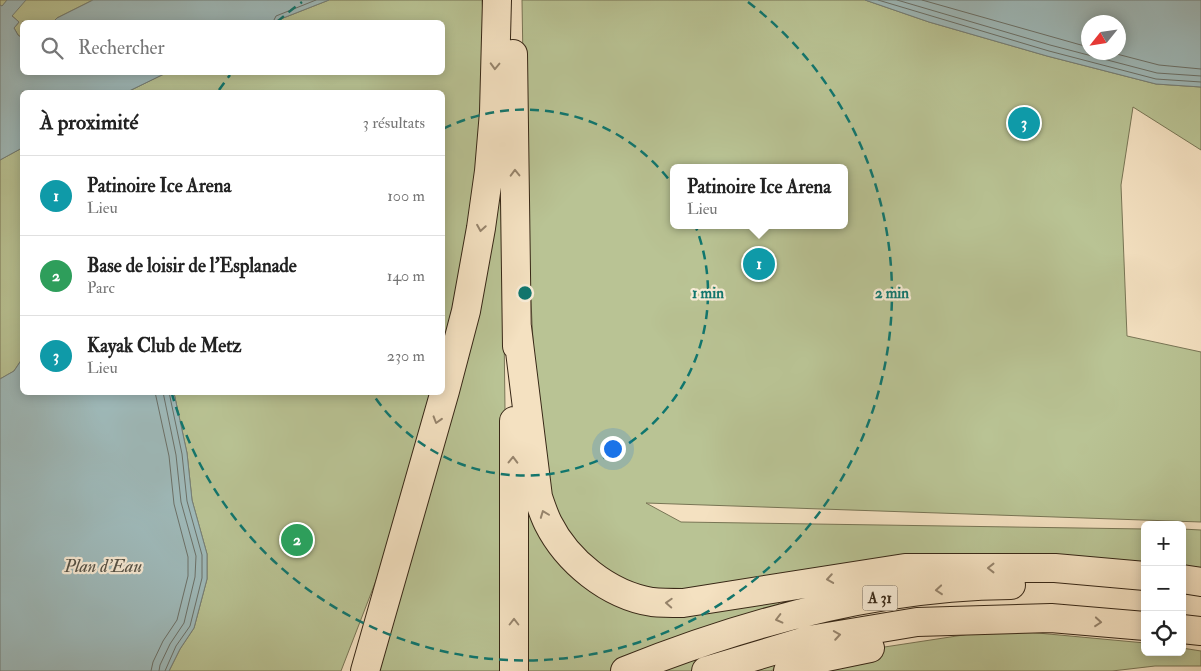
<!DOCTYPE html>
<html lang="fr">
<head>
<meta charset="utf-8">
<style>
  :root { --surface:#fff; --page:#f2f2f2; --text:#222; --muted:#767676; --line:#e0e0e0; --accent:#1a73e8 }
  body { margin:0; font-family:"IM FELL Double Pica",serif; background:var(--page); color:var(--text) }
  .controls { position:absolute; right:15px; bottom:15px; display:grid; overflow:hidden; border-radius:8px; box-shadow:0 2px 12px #0003 }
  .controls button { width:45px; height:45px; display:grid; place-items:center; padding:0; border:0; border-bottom:1px solid var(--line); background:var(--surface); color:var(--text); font:25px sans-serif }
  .compass { position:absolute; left:1081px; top:15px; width:45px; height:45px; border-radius:50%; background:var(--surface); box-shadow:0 2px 12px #0003; rotate:240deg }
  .you { position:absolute; left:612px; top:448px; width:18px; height:18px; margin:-12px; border:4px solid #fff; border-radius:50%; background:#1a73e8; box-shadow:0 0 0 8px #1a73e833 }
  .badge { display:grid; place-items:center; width:32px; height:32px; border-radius:50%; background:var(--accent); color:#fff; font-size:16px; font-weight:700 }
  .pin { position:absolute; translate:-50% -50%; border:2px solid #fff; box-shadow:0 1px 5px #0006 }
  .popup { position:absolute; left:670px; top:164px; width:178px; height:65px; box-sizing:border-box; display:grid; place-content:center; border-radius:8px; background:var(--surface); filter:drop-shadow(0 1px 4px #0005); font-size:16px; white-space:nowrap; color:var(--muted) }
  .popup b { font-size:19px; color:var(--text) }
  .popup::after { content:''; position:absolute; left:50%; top:100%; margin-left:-10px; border:10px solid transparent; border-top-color:var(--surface) }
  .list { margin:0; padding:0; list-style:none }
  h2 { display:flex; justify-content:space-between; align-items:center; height:65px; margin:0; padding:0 20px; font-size:21px }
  h2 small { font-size:16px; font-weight:400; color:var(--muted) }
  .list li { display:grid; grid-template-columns:32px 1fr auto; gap:15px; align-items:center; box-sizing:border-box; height:80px; padding:0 20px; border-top:1px solid var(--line) }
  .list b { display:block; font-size:19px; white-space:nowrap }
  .list p { margin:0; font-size:16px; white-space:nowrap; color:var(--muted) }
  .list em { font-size:16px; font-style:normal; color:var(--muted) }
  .icon { flex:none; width:28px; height:28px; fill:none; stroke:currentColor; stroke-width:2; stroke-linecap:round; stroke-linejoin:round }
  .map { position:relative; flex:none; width:1201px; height:671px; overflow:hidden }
  .search { position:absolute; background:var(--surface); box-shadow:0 2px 12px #0003; left:20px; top:20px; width:425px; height:55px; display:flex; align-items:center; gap:12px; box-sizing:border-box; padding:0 18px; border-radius:8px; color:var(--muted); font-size:19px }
  .panel { position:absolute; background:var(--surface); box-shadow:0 2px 12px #0003; left:20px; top:90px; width:425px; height:305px; border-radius:8px }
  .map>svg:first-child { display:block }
  .green { fill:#b9c394; stroke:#787555; fill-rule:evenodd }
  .water { fill:#9fbbbc; stroke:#75807a; fill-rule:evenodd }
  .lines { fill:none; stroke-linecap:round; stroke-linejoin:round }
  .shore { stroke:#6b7169; stroke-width:1 }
  .highway-casing { stroke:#372716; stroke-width:30 }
  .highway { stroke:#f4e1c1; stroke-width:28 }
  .oneway { stroke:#96846c }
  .ring { fill:none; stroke:#0f766e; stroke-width:2.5; stroke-dasharray:9 6 }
  .labels { text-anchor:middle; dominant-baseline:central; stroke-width:4.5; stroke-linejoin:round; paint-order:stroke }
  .shield { fill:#f8ecd7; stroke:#716250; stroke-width:1 }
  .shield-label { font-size:15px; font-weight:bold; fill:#372716 }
  .water-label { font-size:18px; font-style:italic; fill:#565348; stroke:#f8ecd7 }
  .centre { fill:#0f766e; stroke:#f8ecd7; stroke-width:2.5 }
  .ring-label { font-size:15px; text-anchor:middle; font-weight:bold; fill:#0f766e; stroke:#f8ecd7; stroke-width:4.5; stroke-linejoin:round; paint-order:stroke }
</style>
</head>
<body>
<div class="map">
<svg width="1201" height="671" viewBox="0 0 1201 671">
  <rect width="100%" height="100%" fill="#f4e1c1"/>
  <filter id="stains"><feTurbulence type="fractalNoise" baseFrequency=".004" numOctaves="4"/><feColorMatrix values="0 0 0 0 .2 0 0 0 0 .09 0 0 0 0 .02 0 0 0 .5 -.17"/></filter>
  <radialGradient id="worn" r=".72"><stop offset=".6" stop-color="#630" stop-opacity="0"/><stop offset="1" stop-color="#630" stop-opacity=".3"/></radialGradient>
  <path class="green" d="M0 0H93L57 18 53 22H22V38L18 35 14 28 19 22 0 5Z
    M329 0H482C487 69 483 149 471 217 463 264 452 311 443 359L442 92H127L166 73 442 72V22H273Z
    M522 0H865L929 22 1047 56 1156 84 1201 87V150L1133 107 1121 185 1127 336 1201 352V522L646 503 681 522 1145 529V565L777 594 790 661 771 671H523V576L536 397 525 188ZM674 168H844V225H674Z
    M22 148V359L14 371 0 379V160Z
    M502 172 507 566V671H373Z
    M174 393H434L387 552 341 671H169L180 649 194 628 207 579V554L192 500 187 453Z
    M1182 529 1201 530V571L1182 569Z
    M1027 632 1145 643V652H1182V648L1201 651V666H1155L1112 671H813L878 648 970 634Z"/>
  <path class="water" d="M7 0H26L12 16 19 22 14 28 18 35 22 38V72L166 73 127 92H22V148L0 160V5L2 6Z
    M93 0H329L273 22H53L57 18Z
    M865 0H1201V87L1156 84 1047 56 929 22ZM1118 22V52H1088V22Z
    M22 359V392L174 393 187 453 192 500 207 554V579L194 628 180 649 169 671H0V379L14 371Z"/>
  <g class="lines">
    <path class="shore" d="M878 0 1049 51 1156 79 1201 82
      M897 0 1050 45 1157 73 1201 76
      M922 0 1088 47
      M273 22 276 16 316 0
      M1109 52 1159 65 1201 69
      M151 671 153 662 163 641 177 620 188 576V557L174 504 169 456 155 392
      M159 671 160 665 170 644 184 623 195 577 196 556 181 502 176 455 163 392
      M165 671 176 646 190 626 202 578V555L187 501 182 454 169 392"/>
    <g class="highway-casing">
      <path id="highway" d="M513 54 517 346
        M517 327 538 497C541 506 544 515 548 523 567 561 608 595 652 602 662 603 673 603 683 603L905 568H1055L1145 576
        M1182 579 1201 582
        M1182 629 1201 631
        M365 671 445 391 466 311 481 228 489 171 494 112 497 0
        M514 671V421
        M625 671C747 622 879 586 1011 585
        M706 671 809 640 917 622 1051 618 1145 626
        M788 671 817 659 870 648"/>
    </g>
    <use href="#highway" class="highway"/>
  </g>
  <defs><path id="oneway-chevron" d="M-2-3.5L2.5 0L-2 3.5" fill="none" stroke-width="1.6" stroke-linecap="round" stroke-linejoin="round" transform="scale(1.25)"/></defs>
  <g class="oneway">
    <use href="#oneway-chevron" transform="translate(495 66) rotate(92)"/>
    <use href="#oneway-chevron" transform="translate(515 173) rotate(-91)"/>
    <use href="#oneway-chevron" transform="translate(481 228) rotate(99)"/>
    <use href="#oneway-chevron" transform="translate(437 420) rotate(107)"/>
    <use href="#oneway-chevron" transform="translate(513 460) rotate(-89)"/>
    <use href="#oneway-chevron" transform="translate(544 514) rotate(-111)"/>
    <use href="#oneway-chevron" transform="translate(991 568) rotate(-180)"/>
    <use href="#oneway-chevron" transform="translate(830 579) rotate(171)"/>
    <use href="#oneway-chevron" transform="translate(939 590) rotate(175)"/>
    <use href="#oneway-chevron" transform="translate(669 603) rotate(-177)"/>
    <use href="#oneway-chevron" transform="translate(779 619) rotate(166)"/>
    <use href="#oneway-chevron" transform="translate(514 622) rotate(-90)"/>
    <use href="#oneway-chevron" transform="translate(1098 622) rotate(5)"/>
    <use href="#oneway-chevron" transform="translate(837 635) rotate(-9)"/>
  </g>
  <g class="ring">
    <path d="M443 129A183 183 0 1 1 372 393"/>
    <path d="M219 90A367 367 0 0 1 230 75M277 22A367 367 0 0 1 302 2M748 2A367 367 0 1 1 172 394"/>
  </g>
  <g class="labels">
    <rect class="shield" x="862.5" y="585.5" width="35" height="25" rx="4"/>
    <g class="shield-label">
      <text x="880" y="598">A 31</text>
    </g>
    <g class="water-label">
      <text x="103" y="566">Plan d'Eau</text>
    </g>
  </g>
  <circle cx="525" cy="293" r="8" class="centre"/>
  <g class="ring-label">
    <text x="708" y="298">1 min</text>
    <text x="892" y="298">2 min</text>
  </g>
  <rect width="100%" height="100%" filter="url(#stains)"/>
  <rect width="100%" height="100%" fill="url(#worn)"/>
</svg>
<div class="controls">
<button>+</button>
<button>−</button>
<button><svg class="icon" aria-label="locate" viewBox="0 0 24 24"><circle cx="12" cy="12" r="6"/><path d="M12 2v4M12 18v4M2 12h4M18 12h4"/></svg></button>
</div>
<svg class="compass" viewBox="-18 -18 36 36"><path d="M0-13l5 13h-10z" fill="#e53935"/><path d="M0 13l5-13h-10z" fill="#767676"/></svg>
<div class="you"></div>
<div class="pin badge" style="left:759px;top:264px;background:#0f9aa8">1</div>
<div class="popup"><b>Patinoire Ice Arena</b>Lieu</div>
<div class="pin badge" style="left:297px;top:540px;background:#2e9e5b">2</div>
<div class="pin badge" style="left:1024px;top:123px;background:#0f9aa8">3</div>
<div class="search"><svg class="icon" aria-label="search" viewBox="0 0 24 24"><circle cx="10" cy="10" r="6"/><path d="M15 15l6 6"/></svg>Rechercher</div>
<section class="panel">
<h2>À proximité<small>3 résultats</small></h2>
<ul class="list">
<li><span class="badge" style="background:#0f9aa8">1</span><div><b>Patinoire Ice Arena</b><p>Lieu</p></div><em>100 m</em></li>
<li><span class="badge" style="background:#2e9e5b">2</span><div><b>Base de loisir de l'Esplanade</b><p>Parc</p></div><em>140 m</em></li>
<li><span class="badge" style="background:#0f9aa8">3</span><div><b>Kayak Club de Metz</b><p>Lieu</p></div><em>230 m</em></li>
</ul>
</section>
</div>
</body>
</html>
